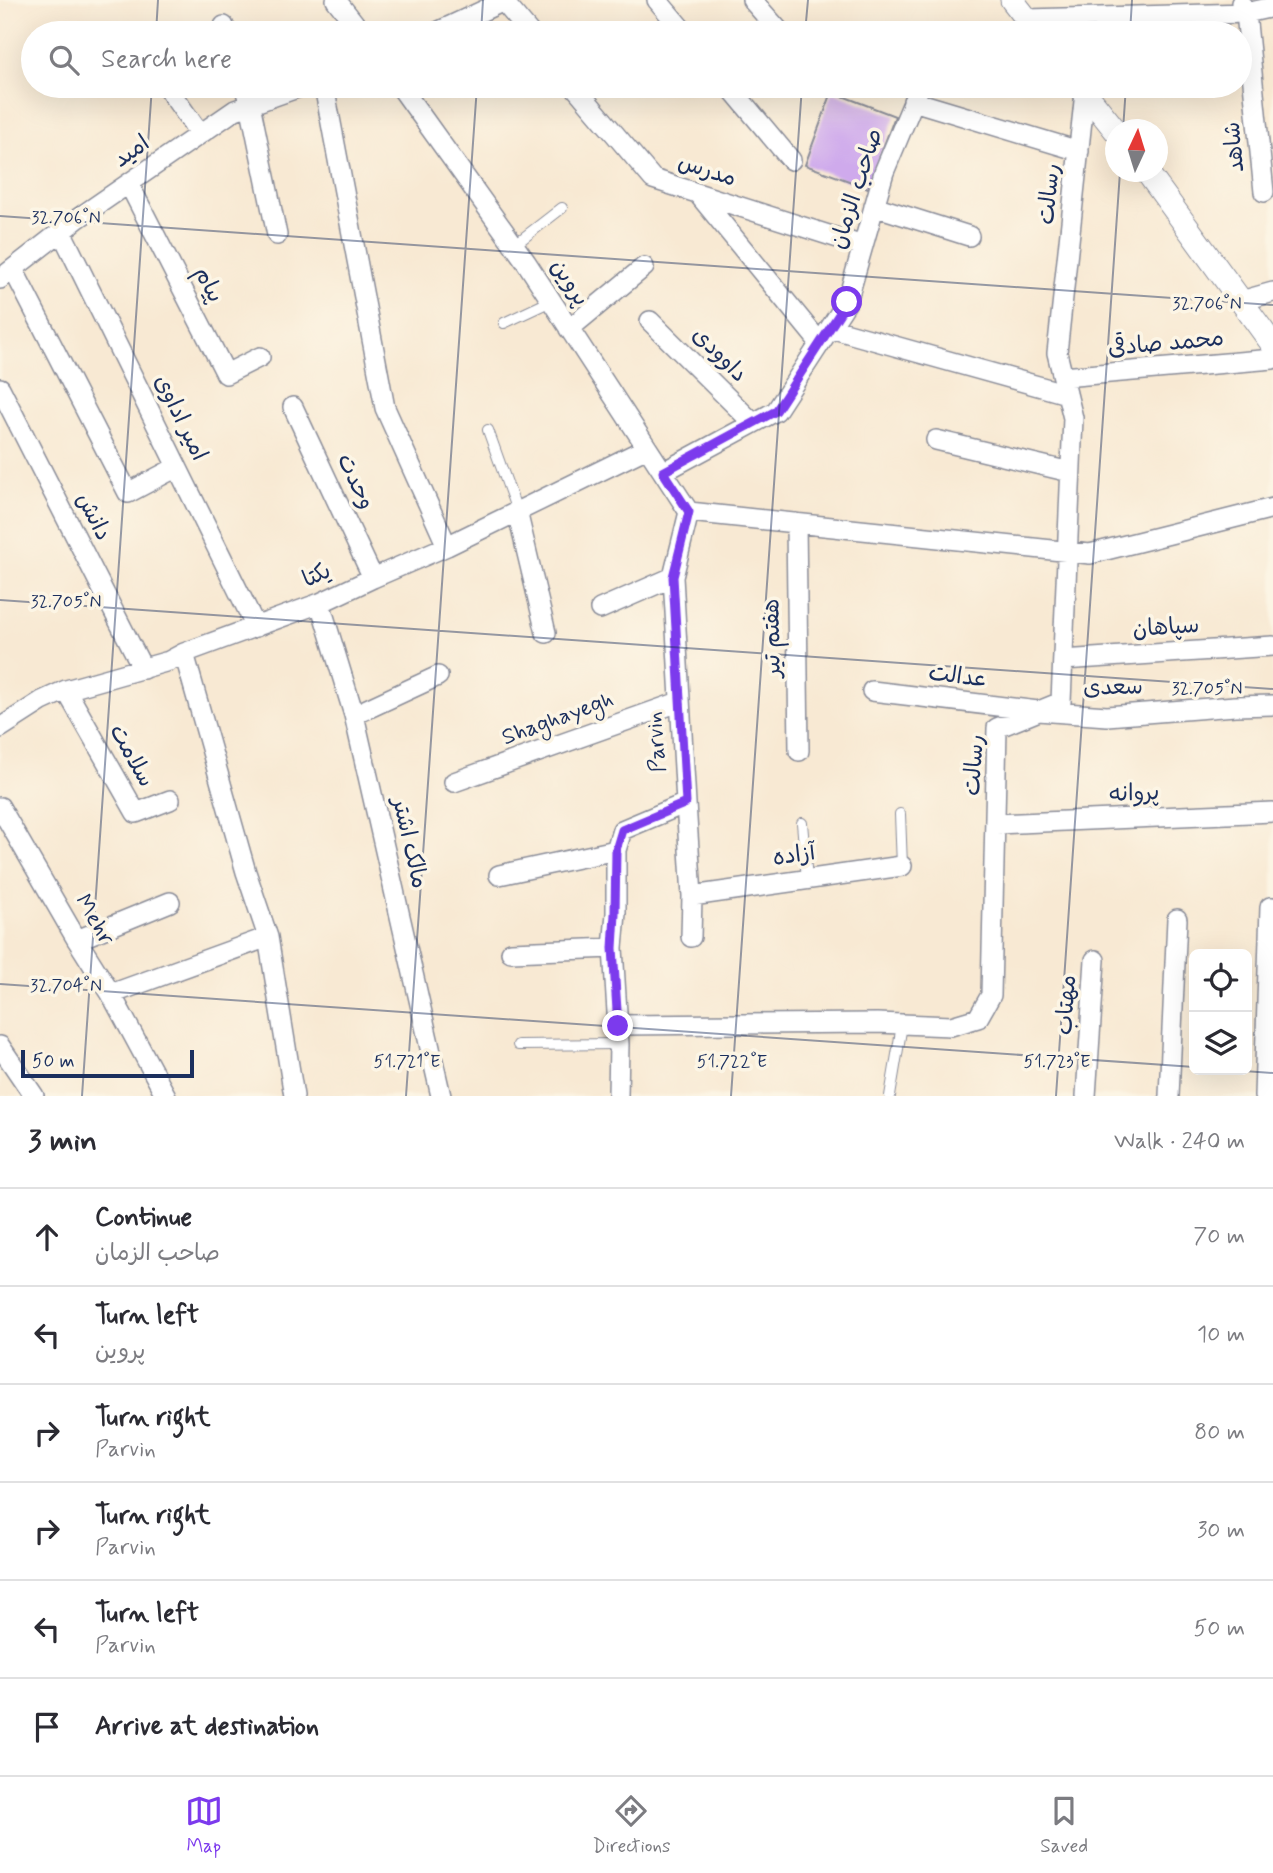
<!DOCTYPE html>
<html lang="en">
<head>
<meta charset="utf-8">
<style>
  :root { --surface:#fff; --page:#f7f7f7; --text:#2b2b33; --muted:#7c7c81; --line:#e1e1e2; --accent:#7c3aed }
  body { margin:0; font-family:Mynerve,"Playpen Sans Arabic",sans-serif; background:var(--page); color:var(--text) }
  .controls { position:absolute; right:21px; bottom:21px; display:grid; overflow:hidden; border-radius:10px; box-shadow:0 7px 28px #0002 }
  .controls button { width:63px; height:63px; display:grid; place-items:center; padding:0; border:0; border-bottom:2px solid var(--line); background:var(--surface); color:var(--text); font:35px sans-serif }
  .compass { position:absolute; left:1105px; top:119px; width:63px; height:63px; border-radius:50%; background:var(--surface); box-shadow:0 7px 28px #0002; rotate:4deg }
  .scale { position:absolute; left:21px; bottom:18px; width:173px; box-sizing:border-box; padding-left:7px; border:4px solid #1b2f5e; border-top:0; font-size:19px; line-height:24px; white-space:nowrap; color:#1b2f5e; -webkit-text-stroke:5px #fcf5e5; paint-order:stroke }
  .stop { position:absolute; width:21px; height:21px; margin:-16px; border:5px solid #7c3aed; border-radius:50%; background:#fff }
  .stop.end { background:#7c3aed; border-color:#fff; box-shadow:0 2px 7px #0008 }
  .list { margin:0; padding:0; list-style:none }
  h2 { display:flex; justify-content:space-between; align-items:center; height:91px; margin:0; padding:0 28px; font-size:30px }
  h2 small { font-size:23px; font-weight:400; color:var(--muted) }
  .list li { display:grid; grid-template-columns:46px 1fr auto; gap:21px; align-items:center; box-sizing:border-box; height:98px; padding:0 28px; border-top:2px solid var(--line) }
  .list b { display:block; font-size:26px; white-space:nowrap }
  .list p { margin:0; font-size:23px; white-space:nowrap; color:var(--muted) }
  .list em { font-size:23px; font-style:normal; color:var(--muted) }
  .icon { flex:none; width:38px; height:38px; fill:none; stroke:currentColor; stroke-width:2; stroke-linecap:round; stroke-linejoin:round }
  .map { position:relative; flex:none; width:1273px; height:1096px; overflow:hidden }
  .search { position:absolute; background:var(--surface); box-shadow:0 7px 28px #0002; left:21px; right:21px; top:21px; height:77px; display:flex; align-items:center; gap:18px; box-sizing:border-box; padding:0 24px; border-radius:38px; color:var(--muted); font-size:26px }
  .sheet { height:679px; background:var(--surface) }
  nav { display:flex; justify-content:space-around; align-items:center; box-sizing:border-box; height:98px; border-top:2px solid var(--line); background:var(--surface); font-size:19px; color:var(--muted) }
  nav a { display:grid; justify-items:center; gap:4px }
  nav .on { color:var(--accent) }
  .map>svg:first-child { display:block }
  .building { fill:#cfaaec }
  .lines { fill:none; stroke-linecap:round; stroke-linejoin:round }
  .service-casing { stroke:#8a8c98; stroke-width:12 }
  .minor-casing { stroke:#8a8c98; stroke-width:22 }
  .tertiary-casing { stroke:#8a8c98; stroke-width:25 }
  .service { stroke:#fff; stroke-width:10 }
  .minor { stroke:#fff; stroke-width:19 }
  .tertiary { stroke:#fff; stroke-width:23 }
  .route { stroke:#7c3aed; stroke-width:9 }
  .ticks { fill:none; stroke:#1b2f5e; stroke-width:2; stroke-opacity:0.45 }
  .labels { text-anchor:middle; dominant-baseline:central; stroke-width:7; stroke-linejoin:round; paint-order:stroke }
  .street-label { font-size:23px; fill:#1b2f5e; stroke:#fcf5e5 }
  .ticks-label { font-size:18px; text-anchor:middle; fill:#1b2f5e; stroke:#fcf5e5; stroke-width:7; stroke-linejoin:round; paint-order:stroke }
</style>
</head>
<body>
<div class="map">
<svg width="1273" height="1096" viewBox="0 0 1273 1096">
  <rect width="100%" height="100%" fill="#fcf5e5"/>
  <filter id="ink" filterUnits="userSpaceOnUse"><feTurbulence type="fractalNoise" baseFrequency=".0143" numOctaves="2"/><feDisplacementMap in="SourceGraphic" scale="14" xChannelSelector="R" yChannelSelector="G"/><feConvolveMatrix kernelMatrix="1 2 1 2 8 2 1 2 1" color-interpolation-filters="sRGB"/></filter>
  <filter id="wash" filterUnits="userSpaceOnUse"><feTurbulence type="fractalNoise" baseFrequency=".00686" numOctaves="4" result="noise"/><feDisplacementMap in="SourceGraphic" scale="28" xChannelSelector="R" yChannelSelector="G"/><feGaussianBlur stdDeviation="1.57" result="paint"/><feColorMatrix in="noise" values="0 0 0 0 0 0 0 0 0 0 0 0 0 0 0 0 0 1.4 0 .05"/><feComposite in="paint" operator="in"/></filter>
  <g filter="url(#wash)">
    <rect width="100%" height="100%" fill="#f8e9d3"/>
    <g id="blocks">
      <path class="building" d="M832 92 895 116 868 188 805 165Z"/>
    </g>
  </g>
  <g filter="url(#ink)">
    <use href="#blocks" fill-opacity="0" stroke="#8a8c98" stroke-width="2"/>
    <g class="lines">
      <g class="service-casing">
        <path id="service" d="M513 246 562 208
          M504 323 551 301
          M488 430 517 511
          M900 814 902 866
          M802 823 807 879
          M518 1045 619 1044
          M890 1096 902 1025"/>
      </g>
      <g class="minor-casing">
        <path id="minor" d="M336 0 362 33
          M657 0 685 33
          M752 0 781 33
          M503 1 530 33
          M1241 3 1246 13 1264 192
          M1027 19 1246 13 1273 7
          M224 26 226 33
          M435 33 506 0
          M166 86 200 134
          M244 86 250 104 277 235
          M324 86 385 408 447 546
          M400 86 526 262 689 512 673 577 686 803 622 830 616 850V913L613 948 619 1044 618 1096
          M574 86 653 179 863 246
          M729 86 791 160
          M913 101 1079 151
          M129 184 226 374 260 357
          M699 195 820 343
          M874 206 969 236
          M61 231 256 627
          M13 269 128 493 177 467
          M0 279 77 219 235 110 303 86
          M1241 301 1273 292
          M650 321 753 423
          M830 328 1067 394
          M569 329 644 267
          M1063 377 1273 359
          M0 388 143 669
          M293 407 373 578
          M936 440 1070 472
          M663 472 776 411 847 302 884 172 920 86
          M517 511 546 633
          M689 512 1090 554 1273 508
          M796 523 799 751
          M320 603 354 715 441 1096
          M600 609 673 577
          M184 653 246 872 268 937 294 1096
          M1063 660 1273 646
          M66 690 136 813 170 800
          M872 691 1038 711 1107 716 1235 706 1273 705
          M354 715 438 676
          M0 728 42 701 66 690 169 661 184 653 320 603 373 578 447 546 647 448
          M454 782 679 702
          M686 803 692 896 691 937
          M0 807 77 940 111 994 166 1096
          M996 824 1273 812
          M499 875 616 850
          M692 896 902 866
          M77 940 170 902
          M511 952 613 948
          M111 994 268 937
          M618 1025 877 1023 951 1026 978 1018 991 995 997 728 1061 702 1073 418 1057 353 1085 92
          M0 1046 34 1096
          M1086 1096 1095 960
          M1169 1096 1177 919
          M1264 1096 1270 907H1273"/>
      </g>
      <g class="tertiary-casing">
        <path id="tertiary" d="M1012 0 1038 33
          M1080 86 1116 131
          M1147 172 1273 345"/>
      </g>
      <use href="#service" class="service"/>
      <use href="#minor" class="minor"/>
      <use href="#tertiary" class="tertiary"/>
    </g>
  </g>
  <g class="lines" filter="url(#ink)">
    <path class="route" d="M618 1026 613 948 615 914 616 850 622 830 686 803 673 577 689 512 663 472 776 411 847 302"/>
  </g>
  <path class="ticks" d="M156 33 158 0M481 33 483 0M805 33 808 0M1130 33 1132 0M1123 130 1126 86M0 216 1273 305M0 600 1273 689M0 984 1194 1067M1230 1070 1273 1073M82 1096 152 86M406 1096 477 86M731 1096 802 86M1056 1096 1120 172"/>
  <g class="labels">
    <g class="street-label">
      <text transform="translate(1235 147) rotate(-95)">شاهد</text>
      <text transform="translate(132 152) rotate(-35)">امید</text>
      <text transform="translate(707 171) rotate(18)">مدرس</text>
      <text transform="translate(857 189) rotate(-72)">صاحب الزمان</text>
      <text transform="translate(1050 194) rotate(-84)">رسالت</text>
      <text transform="translate(569 283) rotate(57)">پروین</text>
      <text transform="translate(208 285) rotate(63)">پیام</text>
      <text transform="translate(1166 344) rotate(-5)">محمد صادقی</text>
      <text transform="translate(719 355) rotate(45)">داوودی</text>
      <text transform="translate(180 418) rotate(64)">امیر اداوی</text>
      <text transform="translate(355 482) rotate(65)">وحدت</text>
      <text transform="translate(93 517) rotate(63)">دانش</text>
      <text transform="translate(317 576) rotate(-24)">یکتا</text>
      <text transform="translate(1166 628) rotate(-4)">سپاهان</text>
      <text transform="translate(773 638) rotate(-91)">هفتم تیر</text>
      <text transform="translate(958 677) rotate(7)">عدالت</text>
      <text transform="translate(1113 688) rotate(-1)">سعدی</text>
      <text transform="translate(558 719) rotate(-20)">Shaghayegh</text>
      <text transform="translate(657 742) rotate(-94)">Parvin</text>
      <text transform="translate(131 756) rotate(61)">سلامت</text>
      <text transform="translate(975 765) rotate(-86)">رسالت</text>
      <text transform="translate(1134 794) rotate(-2)">پروانه</text>
      <text transform="translate(409 843) rotate(77)">مالک اشتر</text>
      <text transform="translate(794 856) rotate(-8)">آزاده</text>
      <text transform="translate(94 920) rotate(59)">Mehr</text>
      <text transform="translate(1067 1005) rotate(-86)">مهتاب</text>
    </g>
  </g>
  <g class="ticks-label">
    <text x="66" y="223">32.706°N</text>
    <text x="1207" y="309">32.706°N</text>
    <text x="66" y="607">32.705°N</text>
    <text x="1207" y="694">32.705°N</text>
    <text x="66" y="991">32.704°N</text>
    <text x="407" y="1067">51.721°E</text>
    <text x="732" y="1067">51.722°E</text>
    <text x="1057" y="1067">51.723°E</text>
  </g>
</svg>
<div class="controls">
<button><svg class="icon" aria-label="locate" viewBox="0 0 24 24"><circle cx="12" cy="12" r="6"/><path d="M12 2v4M12 18v4M2 12h4M18 12h4"/></svg></button>
<button><svg class="icon" aria-label="layers" viewBox="0 0 24 24"><path d="M12 4l9 5-9 5-9-5zM3 14l9 5 9-5"/></svg></button>
</div>
<svg class="compass" viewBox="-18 -18 36 36"><path d="M0-13l5 13h-10z" fill="#e53935"/><path d="M0 13l5-13h-10z" fill="#7c7c81"/></svg>
<div class="scale">50 m</div>
<div class="stop" style="left:847px;top:302px"></div>
<div class="stop end" style="left:618px;top:1026px"></div>
<div class="search"><svg class="icon" aria-label="search" viewBox="0 0 24 24"><circle cx="10" cy="10" r="6"/><path d="M15 15l6 6"/></svg>Search here</div>
</div>
<section class="sheet">
<h2>3 min<small>Walk · 240 m</small></h2>
<ul class="list">
<li><svg class="icon" aria-label="ahead" viewBox="0 0 24 24"><path d="M12 20V5M6 11l6-6 6 6"/></svg><div><b>Continue</b><p>صاحب الزمان</p></div><em>70 m</em></li>
<li><svg class="icon" aria-label="left" viewBox="0 0 24 24"><path d="M17 20v-9H6M10 6l-5 5 5 5"/></svg><div><b>Turn left</b><p>پروین</p></div><em>10 m</em></li>
<li><svg class="icon" aria-label="right" viewBox="0 0 24 24"><path d="M7 20v-9h11M14 6l5 5-5 5"/></svg><div><b>Turn right</b><p>Parvin</p></div><em>80 m</em></li>
<li><svg class="icon" aria-label="right" viewBox="0 0 24 24"><path d="M7 20v-9h11M14 6l5 5-5 5"/></svg><div><b>Turn right</b><p>Parvin</p></div><em>30 m</em></li>
<li><svg class="icon" aria-label="left" viewBox="0 0 24 24"><path d="M17 20v-9H6M10 6l-5 5 5 5"/></svg><div><b>Turn left</b><p>Parvin</p></div><em>50 m</em></li>
<li><svg class="icon" aria-label="arrive" viewBox="0 0 24 24"><path d="M6 21V4h12l-3 4 3 4H6"/></svg><div><b>Arrive at destination</b></div></li>
</ul>
</section>
<nav>
<a class="on"><svg class="icon" aria-label="map" viewBox="0 0 24 24"><path d="M3 6l6-2 6 2 6-2v14l-6 2-6-2-6 2zM9 4v14M15 6v14"/></svg>Map</a>
<a><svg class="icon" aria-label="directions" viewBox="0 0 24 24"><path d="M12 3l9 9-9 9-9-9zM9 14v-3h6M13 9l2 2-2 2"/></svg>Directions</a>
<a><svg class="icon" aria-label="saved" viewBox="0 0 24 24"><path d="M7 4h10v16l-5-4-5 4z"/></svg>Saved</a>
</nav>
</body>
</html>
